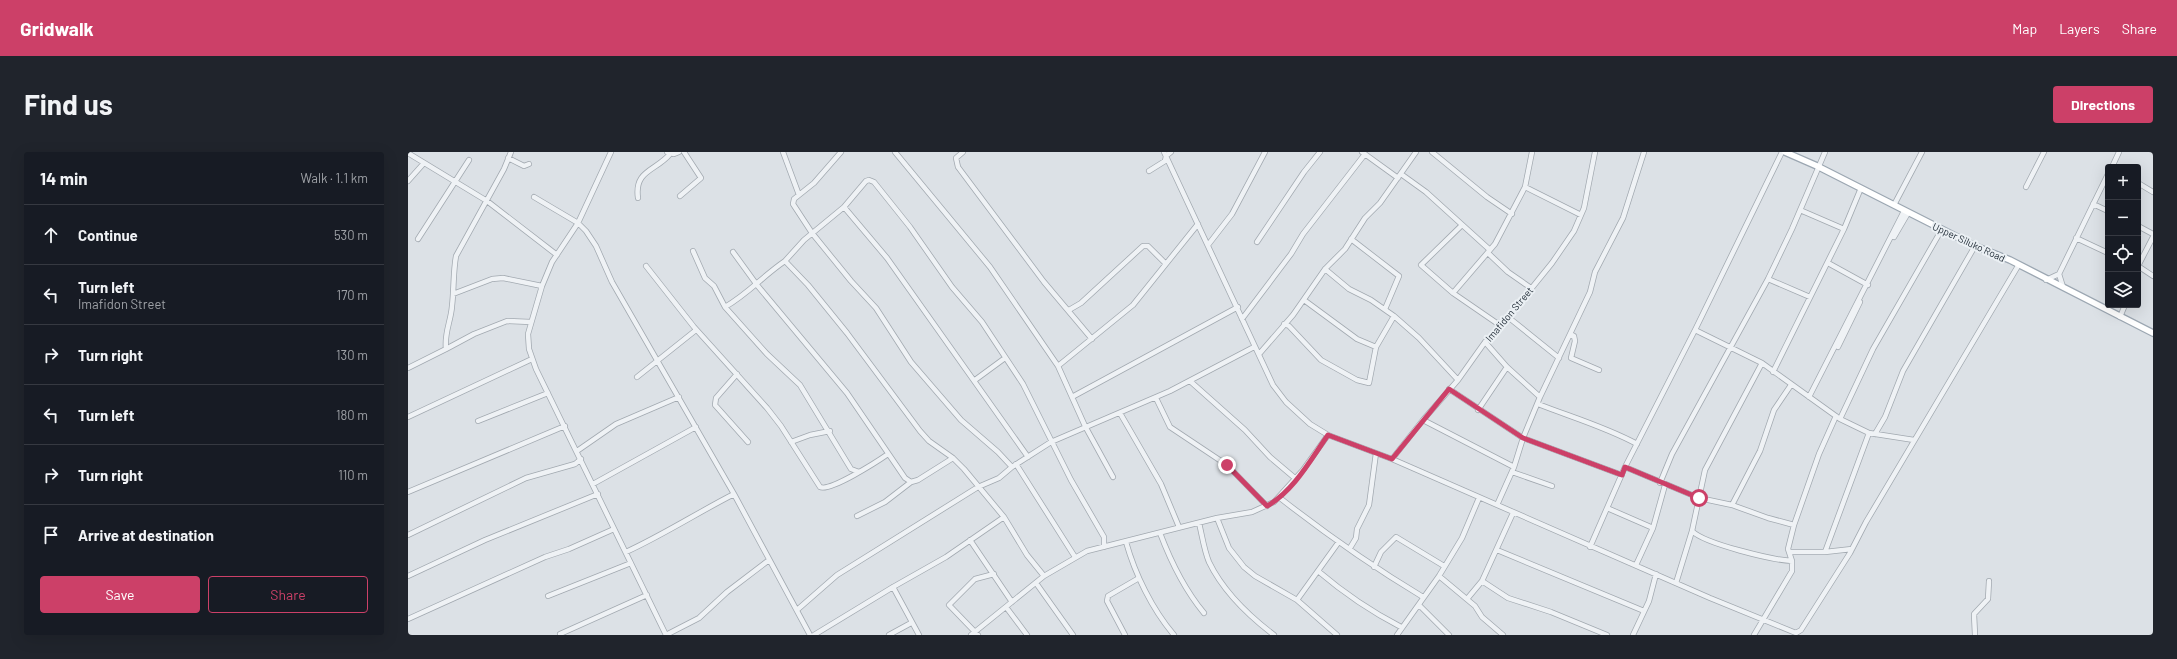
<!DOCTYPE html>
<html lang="en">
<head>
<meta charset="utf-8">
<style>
  :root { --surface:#171b24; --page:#20242c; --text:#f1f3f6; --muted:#9ea1a6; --line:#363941; --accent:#cc4068 }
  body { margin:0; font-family:Barlow,sans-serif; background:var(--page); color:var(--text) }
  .controls { position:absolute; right:12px; top:12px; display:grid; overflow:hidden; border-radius:4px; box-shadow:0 4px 16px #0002 }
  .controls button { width:36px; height:36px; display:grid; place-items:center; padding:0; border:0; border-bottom:1px solid var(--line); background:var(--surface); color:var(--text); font:20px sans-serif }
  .stop { position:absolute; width:12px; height:12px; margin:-9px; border:3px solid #cc4068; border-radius:50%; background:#fff }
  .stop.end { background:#cc4068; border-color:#fff; box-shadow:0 1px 4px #0008 }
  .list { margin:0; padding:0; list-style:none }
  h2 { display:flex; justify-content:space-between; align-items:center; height:52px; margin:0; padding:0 16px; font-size:17px }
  h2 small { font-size:13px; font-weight:400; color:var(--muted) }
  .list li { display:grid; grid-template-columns:26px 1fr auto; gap:12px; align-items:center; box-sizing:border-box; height:60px; padding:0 16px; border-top:1px solid var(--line) }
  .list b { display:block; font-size:15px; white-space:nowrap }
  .list p { margin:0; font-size:13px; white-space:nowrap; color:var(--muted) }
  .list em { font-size:13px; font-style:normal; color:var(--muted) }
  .actions { display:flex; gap:8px; padding:12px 16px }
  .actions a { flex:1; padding:9px 0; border:1px solid var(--accent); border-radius:4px; text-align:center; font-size:14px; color:var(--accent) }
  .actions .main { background:var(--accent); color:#fff }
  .icon { flex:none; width:22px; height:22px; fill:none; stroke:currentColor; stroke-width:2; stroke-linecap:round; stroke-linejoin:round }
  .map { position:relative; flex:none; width:1745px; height:483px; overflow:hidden; border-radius:4px }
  header { display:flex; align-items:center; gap:24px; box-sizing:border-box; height:56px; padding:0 20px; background:var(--accent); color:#fff }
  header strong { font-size:19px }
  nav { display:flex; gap:22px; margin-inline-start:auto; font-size:14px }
  .intro { display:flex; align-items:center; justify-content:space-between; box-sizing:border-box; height:96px; padding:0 24px }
  h1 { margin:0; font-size:28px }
  .button { padding:10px 18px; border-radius:4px; background:var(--accent); color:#fff; font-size:14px; font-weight:700 }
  main { display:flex; gap:24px; padding:0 24px }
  aside { flex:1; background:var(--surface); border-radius:4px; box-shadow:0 4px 16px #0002 }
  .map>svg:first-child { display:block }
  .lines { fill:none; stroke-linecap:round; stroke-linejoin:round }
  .minor-casing { stroke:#a2a9b0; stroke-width:6 }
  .major-casing { stroke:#9ca7b2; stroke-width:8 }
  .minor { stroke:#eff2f5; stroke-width:4.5 }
  .major { stroke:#fff; stroke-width:5.5 }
  .route { stroke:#cc4068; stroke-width:5 }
  .labels { text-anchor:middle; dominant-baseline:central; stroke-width:4; stroke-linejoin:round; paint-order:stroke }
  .street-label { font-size:10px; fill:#26313c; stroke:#ebf0f4 }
</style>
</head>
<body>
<header>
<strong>Gridwalk</strong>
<nav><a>Map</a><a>Layers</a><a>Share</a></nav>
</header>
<div class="intro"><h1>Find us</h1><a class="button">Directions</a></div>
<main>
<aside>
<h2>14 min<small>Walk · 1.1 km</small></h2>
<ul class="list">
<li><svg class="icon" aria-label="ahead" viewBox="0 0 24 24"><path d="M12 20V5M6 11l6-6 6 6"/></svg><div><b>Continue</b></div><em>530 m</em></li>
<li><svg class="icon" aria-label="left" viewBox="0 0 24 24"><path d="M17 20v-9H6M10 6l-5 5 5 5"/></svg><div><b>Turn left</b><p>Imafidon Street</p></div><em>170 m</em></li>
<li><svg class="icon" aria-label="right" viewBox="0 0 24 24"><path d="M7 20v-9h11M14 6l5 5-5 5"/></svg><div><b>Turn right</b></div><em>130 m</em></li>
<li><svg class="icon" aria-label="left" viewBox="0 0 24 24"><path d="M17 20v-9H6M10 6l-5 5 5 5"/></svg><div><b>Turn left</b></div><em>180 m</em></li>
<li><svg class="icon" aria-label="right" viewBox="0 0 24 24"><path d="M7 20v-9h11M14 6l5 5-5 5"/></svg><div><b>Turn right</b></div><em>110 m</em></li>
<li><svg class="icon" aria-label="arrive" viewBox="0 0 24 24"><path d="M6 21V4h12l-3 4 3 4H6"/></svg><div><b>Arrive at destination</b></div></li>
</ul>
<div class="actions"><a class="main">Save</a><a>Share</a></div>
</aside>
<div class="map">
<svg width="1745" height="483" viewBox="0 0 1745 483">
  <rect width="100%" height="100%" fill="#dce1e6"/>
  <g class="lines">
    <g class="minor-casing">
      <path id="minor" d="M103 0 96 17 48 104C45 121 46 137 44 154 43 169 36 181 38 197L66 182 99 169 123 170
        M203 0 170 71 144 110 134 134 120 182 121 197 128 217 258 483
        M259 0 266 2 271 0
        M375 0 391 43
        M433 0 406 31 386 47 385 52 404 81 443 129 468 156 503 210 553 268 590 300 604 315
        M487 0 582 115 650 214 677 274 705 325
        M555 0 548 6 550 15 636 130 684 187
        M756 0 865 233 878 250 902 272 920 283 984 307 1302 446 1388 481 1393 478 1442 401 1458 370 1610 114
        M954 0 990 26
        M1024 0 1079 45 1104 62
        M0 1 79 49 149 103
        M100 6 116 14 121 12
        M1704 15 1711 0
        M741 19 757 9 758 4 763 0
        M993 22 1018 40 1082 98
        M0 29 16 11
        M1730 31 1745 40
        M1117 35 1173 63
        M1618 35 1636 0
        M272 44 293 26 276 0
        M126 45 170 71 178 79 188 94 204 130 326 342 402 483
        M230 46C226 18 248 19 262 2
        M1685 52 1700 59
        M1486 53 1514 0
        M436 55 479 106 620 305
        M1392 58 1436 77
        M1730 74 1745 82
        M1486 85 1500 61
        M1668 86 1700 101
        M10 87 61 8
        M943 87 991 124 977 157
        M849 90 896 20 912 0
        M800 93 824 62 857 0
        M285 99 297 126 306 134 317 155 359 202 392 233 443 317 451 320
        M325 100 349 133 439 241 497 326 503 330 510 328 545 306
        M1080 101 1100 120 1123 136
        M1420 111 1460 133
        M238 114 286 175 359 256 373 274 412 335C422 340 470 309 480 302
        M1730 114 1745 85
        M1730 114 1745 124
        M917 117 941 137 963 148 986 164 1011 186 1050 228
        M1360 127 1402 145
        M1638 128 1651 122
        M1655 135 1651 122 1700 22
        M1045 141 1013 113 1053 74
        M45 142 84 127 95 126 134 134
        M896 148 949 187 968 195
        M317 155C340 142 356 123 377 109
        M661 158 673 151 735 94H740L758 112
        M1100 165 1151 206
        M1712 165 1717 153
        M834 167 883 102 895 82 957 2
        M876 172 881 174 913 208 949 228 961 231 968 195 986 164
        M1093 174 1045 141 1087 92 1117 35 1124 0
        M1287 178 1354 211 1432 267 1461 281
        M1162 182 1166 184 1167 189 1163 206 1191 218
        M1077 190 1099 215 1132 245
        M1430 195 1452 150
        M852 201 885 163 917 117 937 97 957 66 972 51 1008 0
        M1354 211 1297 318 1284 379C1297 392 1365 408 1384 409
        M650 214 725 153 790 72
        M0 216 38 197
        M1365 220 1436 77 1453 36
        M329 222 308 246 307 253 340 290
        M229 225 288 178
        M567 228 597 206
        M782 229 837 278 862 305 888 327
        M1041 237 1115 286 1214 323
        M664 245 830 155
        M1401 245 1496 59
        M748 246 762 275 819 313 859 354
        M1130 252C1163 265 1198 275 1229 292
        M1070 258 1099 215
        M712 261 753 332 771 375
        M0 265 124 207
        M1432 267 1465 197 1534 77
        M1015 268 1106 315
        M70 269 140 241
        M1467 282 1477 265 1495 219 1567 94
        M383 290 402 283 422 279
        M169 299 208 272 271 245
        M984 307 1015 268 1050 228 1077 190 1093 174 1144 111 1166 79 1176 56 1187 0
        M608 312 667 405
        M1217 315 1291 346 1324 353 1360 366 1386 373 1411 302 1428 264
        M1104 320 1144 334
        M1252 331 1264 302 1360 127 1384 77 1417 0
        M185 332 288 275
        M0 340 157 274
        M872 346C918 382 965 415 1015 445
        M1089 353 1106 315 1115 286 1132 245 1182 140 1187 120 1215 66 1236 0
        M1324 353 1352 299 1366 258 1383 233
        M1199 356 1245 376
        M449 364 477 350 503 330
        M809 366 821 396 836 415 847 424 889 448 929 483
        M791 371C794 383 796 398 801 410 815 439 841 464 866 483
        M752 381C763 410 776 437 796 461
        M0 383 118 326 167 312 173 307
        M562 388 604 450
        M718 390C727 422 744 457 766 483
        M1182 395 1217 315 1288 176 1374 0
        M942 396 948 386 949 377 961 353 968 301
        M1089 398 1236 459
        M218 400C255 383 289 361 326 342
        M1381 400H1417L1444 397
        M1417 400 1461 281 1506 288
        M1228 413 1245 376 1257 333
        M966 415 973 400 988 385 1036 414
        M910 419C937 442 962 459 993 475
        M0 424 77 388 190 342
        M636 424 619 403 596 365 556 317 545 306 521 289 512 279 439 181 400 133 377 109 396 88 436 55 458 29 461 28 466 30 502 75 544 135 574 170 615 232 663 328 696 385V395
        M1031 424 1067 454 1074 465 1095 483
        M1074 429 1100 446 1143 460 1199 483
        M628 431 665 483
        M1268 431 1284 379
        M485 435 511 483
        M140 444 223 411
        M1059 447 1074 429 1105 361
        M889 448 930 391
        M1011 453 1041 483
        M598 455 619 483
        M389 458 429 423 570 335 591 326 604 315 643 290 762 239 846 195
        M0 467 137 405 161 397 206 377
        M152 482 239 443
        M258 483 291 466 319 440 361 408
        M406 483 485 435 538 405 596 365
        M481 483 503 471
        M563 483 636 424 679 399 809 366 844 360 866 350 895 318 920 283
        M570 483 541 453 567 427 586 422
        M717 483 699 449 700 444 731 426
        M989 483 1031 424 1054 386 1071 346
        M1225 483 1241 449 1248 422
        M1346 483 1384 419V409L1380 397 1386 373
        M1567 483 1566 462 1580 447 1581 429"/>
    </g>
    <g class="major-casing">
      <path id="major" d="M1377 0 1409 14 1567 94 1602 108 1745 181"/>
    </g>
    <use href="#minor" class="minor"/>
    <use href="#major" class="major"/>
  </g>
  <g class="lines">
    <path class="route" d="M819 313 859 354C886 339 903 307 920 283L984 307 1041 237 1115 286 1214 323 1217 315 1291 346"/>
  </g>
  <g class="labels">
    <g class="street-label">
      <text transform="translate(1561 90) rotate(25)">Upper Siluko Road</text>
      <text transform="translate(1101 162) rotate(-50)">Imafidon Street</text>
    </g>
  </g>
</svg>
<div class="controls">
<button>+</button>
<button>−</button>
<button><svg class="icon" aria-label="locate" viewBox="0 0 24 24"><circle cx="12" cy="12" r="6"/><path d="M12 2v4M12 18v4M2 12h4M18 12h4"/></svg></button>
<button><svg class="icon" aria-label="layers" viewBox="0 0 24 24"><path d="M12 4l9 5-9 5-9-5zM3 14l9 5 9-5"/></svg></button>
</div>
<div class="stop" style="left:1291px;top:346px"></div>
<div class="stop end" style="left:819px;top:313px"></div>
</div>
</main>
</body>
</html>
